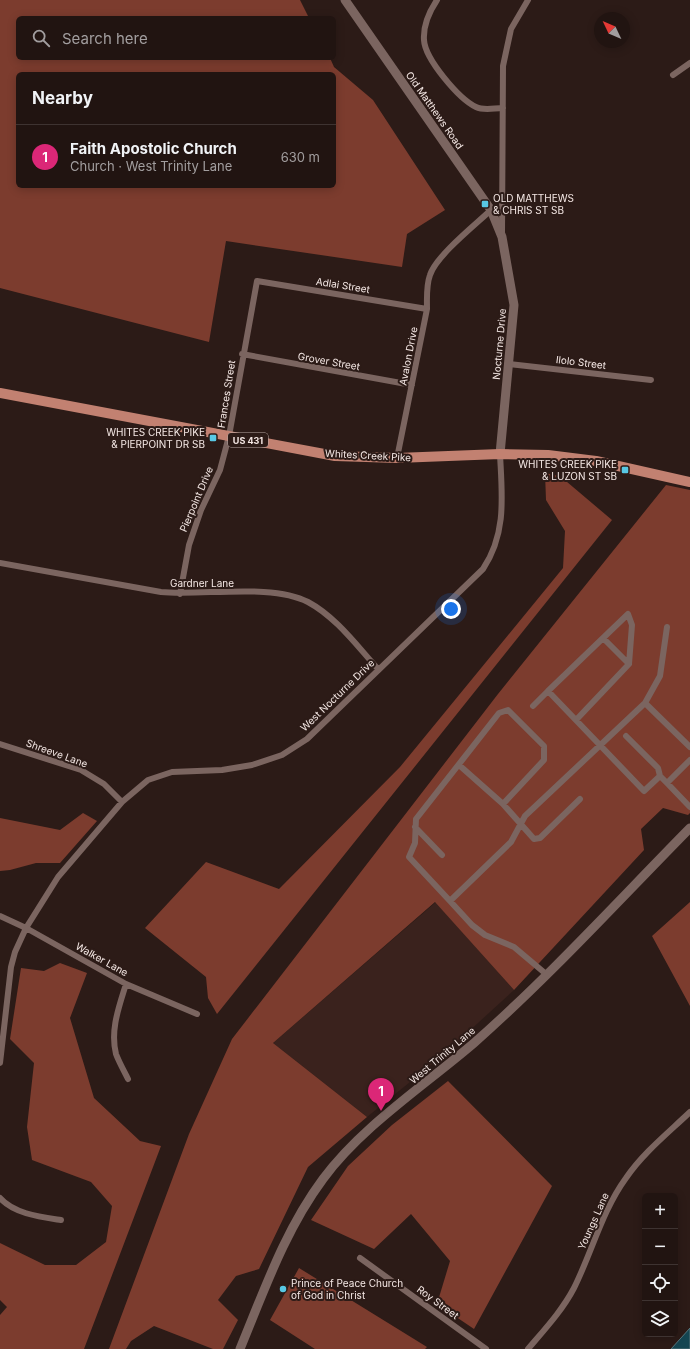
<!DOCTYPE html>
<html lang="en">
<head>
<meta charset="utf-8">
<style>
  :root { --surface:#211411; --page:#291d1a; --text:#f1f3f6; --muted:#a29e9f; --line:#3e3331; --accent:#db2777 }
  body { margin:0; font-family:Inter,sans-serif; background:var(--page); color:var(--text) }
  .controls { position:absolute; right:12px; bottom:12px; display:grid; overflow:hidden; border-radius:6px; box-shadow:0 2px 10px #0003 }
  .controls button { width:36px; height:36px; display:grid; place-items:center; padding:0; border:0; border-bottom:1px solid var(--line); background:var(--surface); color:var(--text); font:20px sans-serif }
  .compass { position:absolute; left:594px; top:12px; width:36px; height:36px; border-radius:50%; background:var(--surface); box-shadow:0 2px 10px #0003; rotate:314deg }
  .you { position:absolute; left:451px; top:609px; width:14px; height:14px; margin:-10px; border:3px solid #fff; border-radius:50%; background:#1a73e8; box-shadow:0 0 0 6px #1a73e833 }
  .badge { display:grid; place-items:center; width:26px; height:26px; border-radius:50%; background:var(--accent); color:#fff; font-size:13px; font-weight:700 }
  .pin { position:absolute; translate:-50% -33px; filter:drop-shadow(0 1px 2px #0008) }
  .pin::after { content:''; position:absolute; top:21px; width:14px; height:12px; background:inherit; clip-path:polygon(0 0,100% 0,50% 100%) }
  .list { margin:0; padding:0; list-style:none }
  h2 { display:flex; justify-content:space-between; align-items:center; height:52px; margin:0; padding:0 16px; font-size:17px }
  h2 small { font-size:13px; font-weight:400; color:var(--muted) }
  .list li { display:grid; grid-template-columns:26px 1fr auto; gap:12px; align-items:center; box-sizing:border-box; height:64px; padding:0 16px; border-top:1px solid var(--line) }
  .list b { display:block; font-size:15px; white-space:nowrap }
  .list p { margin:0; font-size:13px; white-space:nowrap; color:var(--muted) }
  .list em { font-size:13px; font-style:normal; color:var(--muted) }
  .icon { flex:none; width:22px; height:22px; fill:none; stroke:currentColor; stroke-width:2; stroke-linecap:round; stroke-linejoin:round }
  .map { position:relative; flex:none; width:690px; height:1349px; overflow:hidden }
  .search { position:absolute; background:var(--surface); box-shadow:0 2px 10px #0003; left:16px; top:16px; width:320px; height:44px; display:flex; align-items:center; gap:10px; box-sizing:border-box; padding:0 14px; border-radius:6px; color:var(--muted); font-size:15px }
  .panel { position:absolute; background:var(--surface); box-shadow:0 2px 10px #0003; left:16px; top:72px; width:320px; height:116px; border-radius:6px }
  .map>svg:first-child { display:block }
  .built { fill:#3a221d }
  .forest { fill:#7c3c2e; fill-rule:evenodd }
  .water { fill:#144551; stroke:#58767d }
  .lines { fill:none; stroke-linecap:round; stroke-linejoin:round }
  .street { stroke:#7b6560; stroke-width:6 }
  .secondary { stroke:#7b6560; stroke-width:9 }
  .primary { stroke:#c28171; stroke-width:10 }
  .poi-dot { fill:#58c8e4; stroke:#2c1b17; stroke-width:1.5 }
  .labels { text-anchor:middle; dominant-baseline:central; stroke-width:4; stroke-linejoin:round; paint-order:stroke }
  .shield { fill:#2c1b17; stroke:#b9aaa7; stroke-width:1 }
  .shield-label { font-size:9px; font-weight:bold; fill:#f5e8e5 }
  .street-label { font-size:10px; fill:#f5e8e5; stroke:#2c1b17 }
  .poi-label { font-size:10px; fill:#f5e8e5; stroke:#2c1b17; text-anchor:start }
</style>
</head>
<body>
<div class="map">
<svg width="690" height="1349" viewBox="0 0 690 1349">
  <rect width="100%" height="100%" fill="#2c1b17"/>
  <path class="built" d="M436 902 514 990 442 1056 367 1117 273 1043Z"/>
  <path class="forest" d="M0 0H300L309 18H18V58H330L334 67 373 100 445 210 407 234 402 267 226 241 209 342 0 288ZM18 74H334V186H18Z
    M545 473 560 476 612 520 217 1014 208 998 206 977 145 928 206 862 279 889 400 767 563 568 565 531 546 500Z
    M666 485 690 490V813L688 815 663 808 641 829 644 850 514 990 435 902 273 1043 367 1117 308 1167 259 1269 236 1276 218 1300 238 1320 223 1349H213L154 1326 131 1341 126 1349H109L189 1134 232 1039 498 694Z
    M83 813 97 821 60 863H36L10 870 0 871V818L60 830Z
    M690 902V1006L652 936Z
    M60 963 87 973 70 1018 94 1098 140 1141 161 1146 84 1349H0V1315L7 1307 0 1300V1243L45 1265H76L106 1242 112 1206 91 1182 32 1160 27 1127 34 1063 10 1039 21 968 44 971Z
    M448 1081 552 1186 474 1329 437 1304 450 1261 411 1214 374 1249 311 1220 348 1166 392 1125Z
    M299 1268 427 1347 425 1349H315L270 1320Z"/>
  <path class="water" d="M690 1328V1349H671Z"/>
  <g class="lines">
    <path class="street" d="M437 0C429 12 423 25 424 40 425 59 459 99 476 107 484 111 494 108 503 108
      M673 75 690 63
      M502 233 503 66 511 29 528 0
      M242 354 412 385
      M509 364 651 380
      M397 458 427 309C427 298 426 286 430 275 436 256 475 225 491 210
      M0 563 161 592C202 596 272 583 308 602 336 617 357 646 378 669
      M180 594 189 545 201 510 220 470 229 436 257 281 427 309
      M603 638 629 664
      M548 691 628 614 632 625 629 664 576 720
      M645 703 660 676 667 627
      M533 706 548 691 644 791 660 776 658 768 626 736
      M0 744 81 770 104 784 122 802
      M459 765 503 804
      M660 776 667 783 690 760
      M667 783 690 807
      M415 827 442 855
      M450 901 409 857 415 843 416 819 499 713 508 710 544 746V760L503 804 534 839 540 838 580 799
      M0 916 26 928 126 984 197 1014
      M546 974 514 947 485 935 472 925 450 901 511 842 525 816 645 703 690 747
      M126 984C119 1007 110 1030 116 1054 119 1062 124 1071 128 1079
      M0 1063 11 967 15 952 26 928 58 877 122 802 148 780 172 772 222 770 252 765 282 755 307 739 483 569C507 533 502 495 500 454
      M0 1198C14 1214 41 1217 61 1220
      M360 1258 486 1349
      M528 1349C544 1330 562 1311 574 1288 592 1252 602 1211 626 1178 643 1153 668 1133 690 1112"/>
    <path class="secondary" d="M345 0 491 210 502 237 514 305 500 454
      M240 1349C264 1291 285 1230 323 1179 361 1127 425 1085 474 1043 550 976 619 900 690 828"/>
    <path class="primary" d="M0 393 335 456 397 458 500 454 548 455 596 461 690 482"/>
  </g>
  <g class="poi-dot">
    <rect x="481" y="200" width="8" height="8" rx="2"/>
    <rect x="209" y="434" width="8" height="8" rx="2"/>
    <rect x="621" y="466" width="8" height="8" rx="2"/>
    <circle cx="283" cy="1289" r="4"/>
  </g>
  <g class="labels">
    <rect class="shield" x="228" y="433" width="40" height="14" rx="3"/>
    <g class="shield-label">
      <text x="248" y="440">US 431</text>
    </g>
    <g class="street-label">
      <text transform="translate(435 110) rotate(55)">Old Matthews Road</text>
      <text transform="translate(343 285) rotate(9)">Adlai Street</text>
      <text transform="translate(499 344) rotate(-85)">Nocturne Drive</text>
      <text transform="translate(408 356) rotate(-79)">Avalon Drive</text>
      <text transform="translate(329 361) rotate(10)">Grover Street</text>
      <text transform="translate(581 362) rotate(7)">Ilolo Street</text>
      <text transform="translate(226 394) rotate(-81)">Frances Street</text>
      <text transform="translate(368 455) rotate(3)">Whites Creek Pike</text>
      <text transform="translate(196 499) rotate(-67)">Pierpoint Drive</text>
      <text x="202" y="583">Gardner Lane</text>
      <text transform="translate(337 695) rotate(-44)">West Nocturne Drive</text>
      <text transform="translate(57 753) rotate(20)">Shreeve Lane</text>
      <text transform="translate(102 959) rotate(29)">Walker Lane</text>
      <text transform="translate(442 1055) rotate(-40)">West Trinity Lane</text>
      <text transform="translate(593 1221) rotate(-66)">Youngs Lane</text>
      <text transform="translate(438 1302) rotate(36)">Roy Street</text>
    </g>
    <g class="poi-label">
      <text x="493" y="198">OLD MATTHEWS<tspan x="493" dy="12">&amp; CHRIS ST SB</tspan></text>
      <text x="205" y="432" text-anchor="end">WHITES CREEK PIKE<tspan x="205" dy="12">&amp; PIERPOINT DR SB</tspan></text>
      <text x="617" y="464" text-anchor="end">WHITES CREEK PIKE<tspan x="617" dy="12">&amp; LUZON ST SB</tspan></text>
      <text x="291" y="1283">Prince of Peace Church<tspan x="291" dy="12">of God in Christ</tspan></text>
    </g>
  </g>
</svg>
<div class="controls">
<button>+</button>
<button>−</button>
<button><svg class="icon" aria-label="locate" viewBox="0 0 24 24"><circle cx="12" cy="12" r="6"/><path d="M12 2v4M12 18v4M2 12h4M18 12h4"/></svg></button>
<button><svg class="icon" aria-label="layers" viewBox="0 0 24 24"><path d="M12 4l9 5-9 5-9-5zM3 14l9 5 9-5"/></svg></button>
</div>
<svg class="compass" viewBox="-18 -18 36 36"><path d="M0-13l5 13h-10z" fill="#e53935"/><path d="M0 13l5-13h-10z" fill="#a29e9f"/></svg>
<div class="you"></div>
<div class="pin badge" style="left:381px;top:1111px">1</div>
<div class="search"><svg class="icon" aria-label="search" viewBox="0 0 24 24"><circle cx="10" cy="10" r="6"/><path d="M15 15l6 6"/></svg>Search here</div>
<section class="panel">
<h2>Nearby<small></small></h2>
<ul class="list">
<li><span class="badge">1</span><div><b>Faith Apostolic Church</b><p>Church · West Trinity Lane</p></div><em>630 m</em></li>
</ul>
</section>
</div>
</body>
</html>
